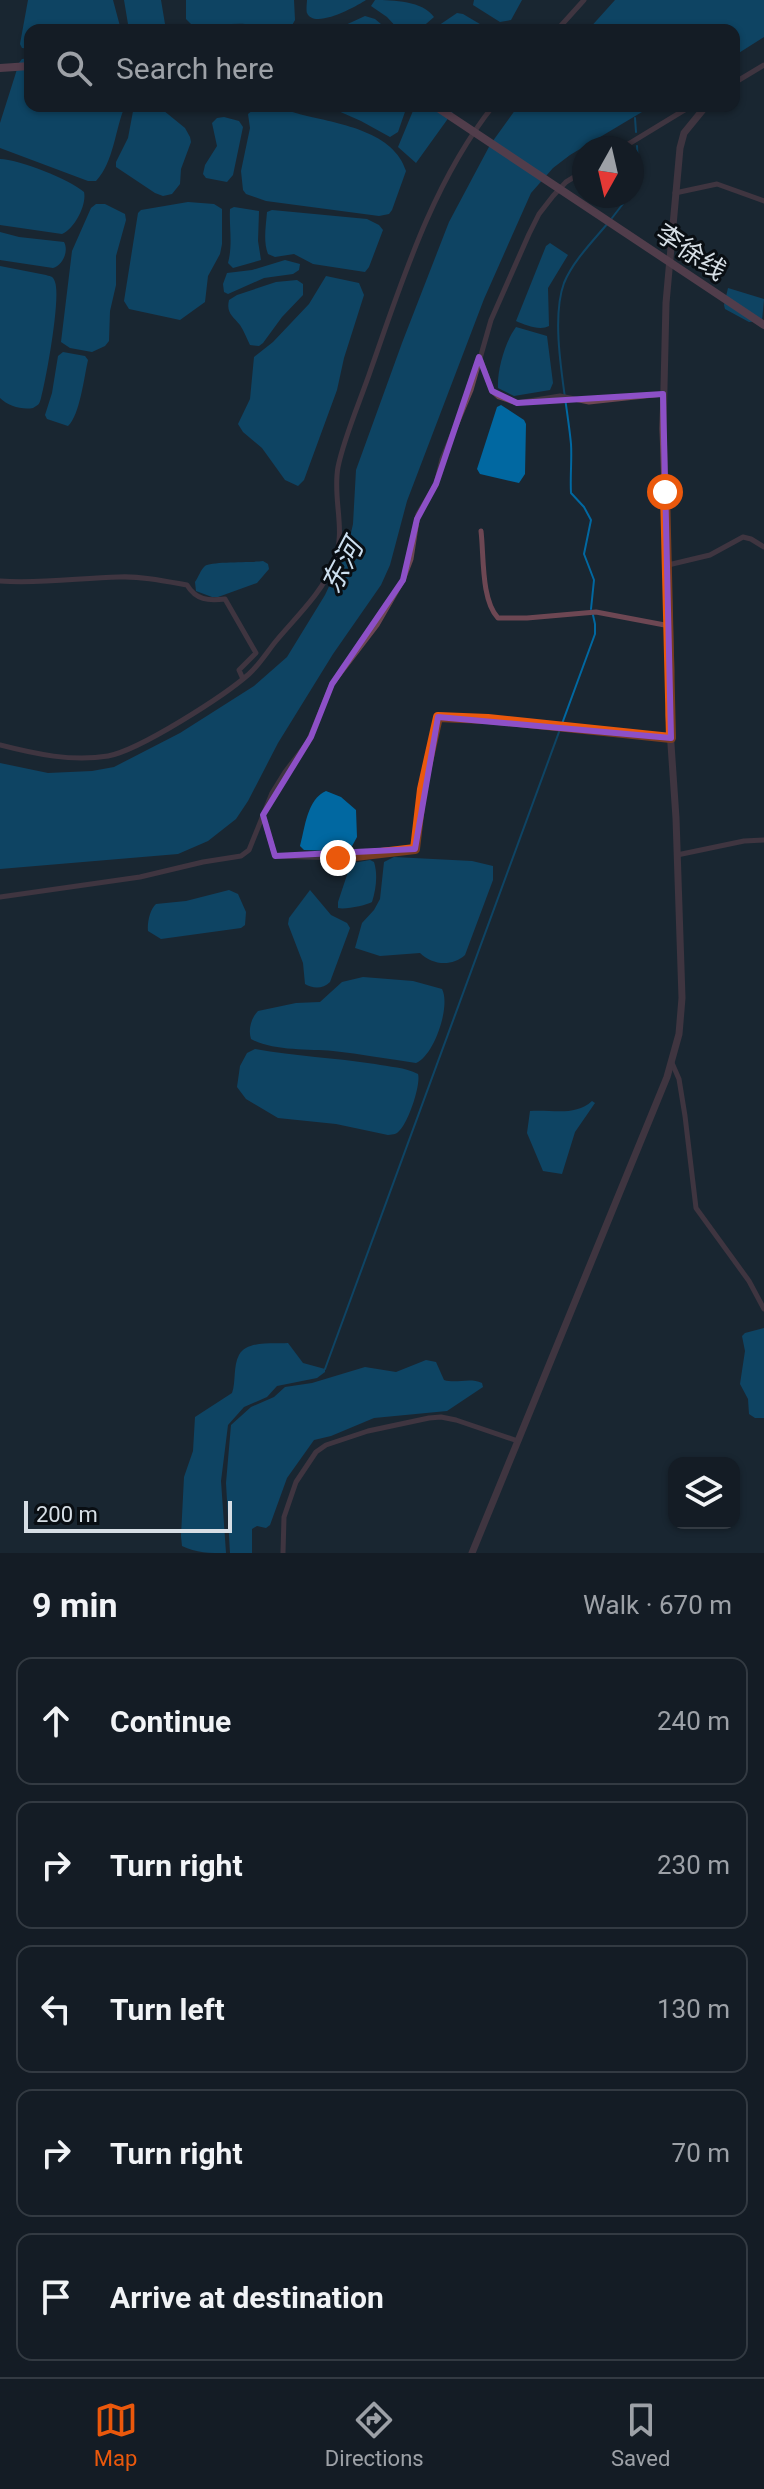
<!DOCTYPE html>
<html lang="en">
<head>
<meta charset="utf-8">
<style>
  :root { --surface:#141c25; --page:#212932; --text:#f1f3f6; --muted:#9da1a7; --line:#333a42; --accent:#ea580c }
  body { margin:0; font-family:Roboto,"Noto Sans SC",sans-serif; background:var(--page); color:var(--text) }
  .controls { position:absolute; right:24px; bottom:24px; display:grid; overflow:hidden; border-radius:16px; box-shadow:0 2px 6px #0004 }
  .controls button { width:72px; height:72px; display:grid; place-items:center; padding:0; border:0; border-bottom:2px solid var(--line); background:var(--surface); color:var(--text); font:40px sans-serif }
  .compass { position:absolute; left:572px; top:136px; width:72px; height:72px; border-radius:50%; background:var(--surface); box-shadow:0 2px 6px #0004; rotate:188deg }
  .scale { position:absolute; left:24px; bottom:20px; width:208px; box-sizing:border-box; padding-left:8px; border:4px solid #d6dee5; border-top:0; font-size:22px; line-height:28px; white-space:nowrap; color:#d6dee5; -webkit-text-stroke:6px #090e13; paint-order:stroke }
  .stop { position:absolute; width:24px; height:24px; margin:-18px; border:6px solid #ea580c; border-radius:50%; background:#fff }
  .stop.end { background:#ea580c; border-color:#fff; box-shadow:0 2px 8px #0008 }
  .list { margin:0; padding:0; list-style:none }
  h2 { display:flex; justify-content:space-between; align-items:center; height:104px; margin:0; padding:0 32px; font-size:34px }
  h2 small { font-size:26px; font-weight:400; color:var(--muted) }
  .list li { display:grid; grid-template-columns:52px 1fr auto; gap:24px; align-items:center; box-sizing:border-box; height:128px; margin:0 16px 16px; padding:0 16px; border:2px solid var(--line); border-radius:16px }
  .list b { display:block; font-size:30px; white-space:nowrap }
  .list em { font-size:26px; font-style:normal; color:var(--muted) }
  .icon { flex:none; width:44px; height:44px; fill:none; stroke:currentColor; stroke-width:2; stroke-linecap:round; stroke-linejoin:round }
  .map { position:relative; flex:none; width:764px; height:1553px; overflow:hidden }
  .search { position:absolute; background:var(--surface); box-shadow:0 2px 6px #0004; left:24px; right:24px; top:24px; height:88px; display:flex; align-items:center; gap:20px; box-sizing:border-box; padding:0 28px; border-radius:16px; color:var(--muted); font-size:30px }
  .sheet { height:824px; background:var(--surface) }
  nav { display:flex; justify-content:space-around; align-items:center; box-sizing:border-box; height:112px; border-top:2px solid var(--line); background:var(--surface); font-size:22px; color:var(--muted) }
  nav a { display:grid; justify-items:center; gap:4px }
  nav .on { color:var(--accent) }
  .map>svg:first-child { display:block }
  .water { fill:#0168a1 }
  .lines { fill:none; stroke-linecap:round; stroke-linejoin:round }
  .stream { stroke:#0168a1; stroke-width:2 }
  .minor { stroke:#6d4753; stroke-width:5 }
  .tertiary { stroke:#6d4753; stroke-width:7 }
  .secondary { stroke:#955a6c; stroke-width:8 }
  .route { stroke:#ea580c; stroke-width:10 }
  .marked { fill:none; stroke:#8d50c7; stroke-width:6; stroke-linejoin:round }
  .labels { text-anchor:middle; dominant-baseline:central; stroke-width:6; stroke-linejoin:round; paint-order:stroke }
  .street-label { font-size:26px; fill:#d6dee5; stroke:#090e13 }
  .water-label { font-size:28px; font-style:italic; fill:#ccdfef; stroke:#090e13 }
</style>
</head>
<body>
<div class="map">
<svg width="764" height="1553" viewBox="0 0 764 1553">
  <rect width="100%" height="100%" fill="#1a2631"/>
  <path class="water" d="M28 0H113L121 30H30V49L22 48 20 44Z
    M124 0H161L166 30H129Z
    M186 0H294L295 20 290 29C274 31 261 25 245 24 227 23 209 28 192 25L186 19Z
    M307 0H366C357 6 314 30 307 13 306 11 307 2 307 0Z
    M375 0C393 0 423 1 434 17L419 30H399L387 17 371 6Z
    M474 0H522L511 20 500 22 473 5Z
    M615 0H764V37L734 56V30H588Z
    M457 13 463 14 490 30H432Z
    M365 16 375 19 388 30H313L339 28Z
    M30 58V106H125C115 129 114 162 96 181H88L0 148V123L19 63 22 59Z
    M134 106H158L185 128 190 137 191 142 181 169 180 184 172 194 163 196 155 193 116 167V162L128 138Z
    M258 106C275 106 291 112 307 116 341 124 394 132 406 171L392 210 389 214 379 216 266 201 246 194 243 190 241 171 250 128 248 114Z
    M327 106H407L398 132 390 137 361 121Z
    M415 106H457L416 163 398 147Z
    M518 106H652L570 155 553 168 531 193 484 299 407 501 390 565 381 585 333 654 278 743 248 801 236 819 208 841 178 854 0 869V763L48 773 92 771 114 767 180 733 254 686 287 657 325 595 348 546 353 524 356 470 402 343 449 222 490 145Z
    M224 117 239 121 243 127 233 175 227 182 206 178 203 174 205 165 217 146 212 123 217 118Z
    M0 159C18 159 71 180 84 192 87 205 74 229 62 234L0 225Z
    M188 202 214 204 222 209V244L220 254 208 276 205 302 180 320 129 309 124 301 138 213 141 210Z
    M105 204 125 214 126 220 116 256V285L110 311 109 341 105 346 92 352 70 348 61 342 72 251 91 208 96 204Z
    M234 207 259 211 258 241 261 260 233 268 228 263C233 244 229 227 230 209Z
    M272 210 367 219 379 225 383 230 369 267 365 272 313 264 294 254 275 257 268 254C263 241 266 226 267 212Z
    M0 232 19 237 64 242C69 251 63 265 53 268L0 260Z
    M550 243 568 255 548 288 549 326C540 331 525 325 516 321L546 246Z
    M285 260 300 264 299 270 293 274 264 278 228 294 224 292 223 284 227 273 252 270Z
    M0 266 46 275C52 277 53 276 55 282 61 298 46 380 41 398 39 405 39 404 33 408 22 410 8 406 0 398Z
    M326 276 359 283 364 295 344 358 337 390 304 480 298 486 285 480 262 448 243 432 238 424 250 399 254 357 273 342 309 304Z
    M297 280 303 284V295L282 317 263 343 259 346 250 345C247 339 244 331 240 325 233 316 226 313 229 300L237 295 276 282Z
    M728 288 764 299 762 321 749 322 725 309 724 305Z
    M516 327 547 336 553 383 550 390 514 396 498 388C497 370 505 342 516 327Z
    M63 352 85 356 88 360C84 377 80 415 68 426L47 419 45 415 52 393 58 356Z
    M501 405 524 420 526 424 525 474 519 483 480 474 477 469 497 407Z
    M263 561 268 564 269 569 257 583 218 597H212L196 591 195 582C198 578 201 569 205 566 211 561 251 563 263 561Z
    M326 791 341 797 356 810 357 837 351 848 337 851 304 850 300 846C305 828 307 799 326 791Z
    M394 857 472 861 493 866V880L465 955C452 967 432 965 420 953L380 956 355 948 362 923 374 910 380 899 384 862Z
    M370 860 374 862C378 875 376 889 372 902 367 905 345 910 338 908V902L350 866 353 863Z
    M229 890 238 894 246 912 245 925 241 928 161 939 148 931C147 923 150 909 156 904L186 901Z
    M310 890 331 915 347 923 350 928 330 982C323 989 313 989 305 984L303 963 288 924 289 918Z
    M363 977 413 981 442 989C451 1006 434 1056 416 1063 388 1059 361 1054 333 1051 309 1049 272 1051 251 1039 248 1030 251 1018 258 1011L296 1003 320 1002 342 982Z
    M255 1049C295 1056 335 1058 375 1064 389 1067 405 1067 418 1074 421 1084 409 1121 400 1130 396 1135 394 1134 388 1135L336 1124 278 1118 246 1099 237 1087 240 1066 247 1053Z
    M592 1101 595 1103 575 1132 562 1174 543 1171 527 1133 530 1111C551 1109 575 1117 592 1101Z
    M764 1328V1418H755L749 1414 748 1399 740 1384 745 1351 742 1336 745 1333Z
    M288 1343 303 1363 325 1369V1372L317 1378 277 1386 267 1397 244 1407 228 1425 221 1481 226 1553C210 1553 196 1553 182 1546L181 1536 184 1477 193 1451 195 1417 232 1393C236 1382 233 1366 239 1355 247 1340 274 1344 288 1343Z
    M426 1360 436 1362 444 1380C457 1384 469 1377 482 1383L483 1387 447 1411 374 1418 331 1436 314 1440 287 1478 270 1525 266 1528 257 1526 252 1529V1553H230L226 1483 231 1425 251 1407 274 1397 285 1387 312 1383 365 1367 396 1372Z"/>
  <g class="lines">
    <path class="stream" d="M635 118 636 132
      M632 192 639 183 637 146
      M612 218 629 196
      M591 609 594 580 584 554 591 520 584 507 571 493C570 477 572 460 571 444 567 399 549 324 564 283 573 261 593 241 608 223
      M325 1369 595 634V624L593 615"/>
    <path class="minor" d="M557 30 584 0
      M734 83 764 65
      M622 148 691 106
      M675 193 717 184 764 201
      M480 358 492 391 499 397 517 403 560 396 589 402 663 394
      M481 531C484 556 481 600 498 618H527L596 612 670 626
      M668 565 710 555 743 537 751 539 764 547
      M0 581C40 584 79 578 119 577 141 576 165 581 187 585 196 600 208 601 225 599L256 653 239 670 243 679
      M0 745C35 754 72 762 108 756 140 750 224 696 249 674 260 664 267 652 276 641 296 617 322 593 334 563 347 529 332 500 338 467 344 437 361 399 371 369 403 278 433 182 493 106
      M263 816 275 856 338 858 415 849 422 789 438 717 488 719 670 738
      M677 855 744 841 764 840
      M0 897 140 877 203 862 241 856 249 850 272 793 285 772 308 742 332 684 377 625 403 580 411 559 418 514 436 484 442 459 471 390 491 320 529 234 539 214 553 196 566 182 584 171
      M672 1063 679 1079 685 1116 696 1208 749 1281 764 1309
      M283 1553 284 1517 296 1482 316 1452 326 1445 368 1431 429 1418 441 1417 456 1420 518 1441"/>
    <path class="tertiary" d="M472 1553 667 1077 679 1034 682 998 676 818 669 715 671 670 663 429 666 303 680 148 684 133 706 106"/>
    <path class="secondary" d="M0 68 30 66
      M435 106 764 325"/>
  </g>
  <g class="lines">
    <path class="route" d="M338 858 415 849 422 789 438 717 488 719 671 738 665 492"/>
  </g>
  <path d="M0 0H764V1553H0ZM479 357 492 391 517 403 663 394 671 738 438 717 415 849 275 856 263 815 311 737 332 684 403 580 417 519 436 484Z" fill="#1a2631" fill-opacity=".55" fill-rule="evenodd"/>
  <path class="marked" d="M479 357 492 391 517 403 663 394 671 738 438 717 415 849 275 856 263 815 311 737 332 684 403 580 417 519 436 484Z"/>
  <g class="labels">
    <g class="street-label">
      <text transform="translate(691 252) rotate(34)">李徐线</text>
    </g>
    <g class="water-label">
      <text transform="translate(342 566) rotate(-62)">东河</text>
    </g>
  </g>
</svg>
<div class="controls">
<button><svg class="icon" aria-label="layers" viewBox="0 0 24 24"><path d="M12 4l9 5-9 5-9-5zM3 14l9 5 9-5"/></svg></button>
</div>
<svg class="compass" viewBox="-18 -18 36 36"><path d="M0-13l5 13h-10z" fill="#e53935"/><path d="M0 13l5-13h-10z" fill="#9da1a7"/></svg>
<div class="scale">200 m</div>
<div class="stop" style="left:665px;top:492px"></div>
<div class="stop end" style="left:338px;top:858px"></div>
<div class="search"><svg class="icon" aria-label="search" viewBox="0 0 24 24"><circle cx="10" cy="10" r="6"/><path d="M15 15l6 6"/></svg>Search here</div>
</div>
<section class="sheet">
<h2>9 min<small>Walk · 670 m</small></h2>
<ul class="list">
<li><svg class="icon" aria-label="ahead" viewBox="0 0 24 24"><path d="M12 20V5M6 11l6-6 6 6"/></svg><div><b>Continue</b></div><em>240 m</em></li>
<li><svg class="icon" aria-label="right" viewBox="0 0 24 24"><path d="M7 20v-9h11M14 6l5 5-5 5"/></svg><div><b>Turn right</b></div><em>230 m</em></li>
<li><svg class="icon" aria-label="left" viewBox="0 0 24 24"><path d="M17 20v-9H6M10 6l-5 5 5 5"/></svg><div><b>Turn left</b></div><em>130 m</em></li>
<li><svg class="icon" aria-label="right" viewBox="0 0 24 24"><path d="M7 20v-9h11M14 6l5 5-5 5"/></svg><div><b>Turn right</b></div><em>70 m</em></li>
<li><svg class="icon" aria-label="arrive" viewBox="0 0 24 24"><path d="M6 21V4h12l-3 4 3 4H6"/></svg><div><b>Arrive at destination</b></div></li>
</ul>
</section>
<nav>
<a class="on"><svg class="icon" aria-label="map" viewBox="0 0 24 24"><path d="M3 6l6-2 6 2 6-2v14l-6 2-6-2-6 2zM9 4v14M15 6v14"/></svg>Map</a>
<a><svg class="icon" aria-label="directions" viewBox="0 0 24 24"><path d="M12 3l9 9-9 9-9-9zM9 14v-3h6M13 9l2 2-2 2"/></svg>Directions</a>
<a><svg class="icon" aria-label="saved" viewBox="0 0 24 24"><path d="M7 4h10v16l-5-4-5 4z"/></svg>Saved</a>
</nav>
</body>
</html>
